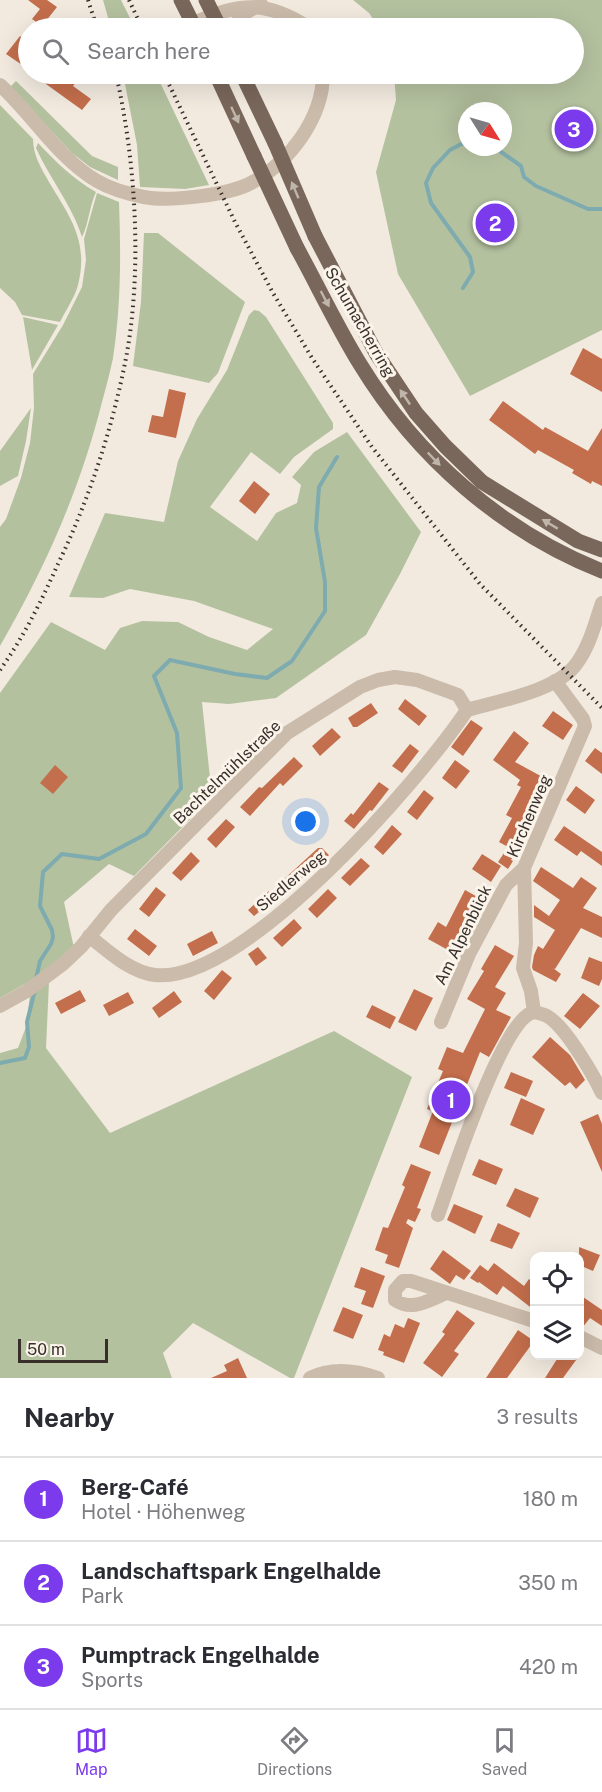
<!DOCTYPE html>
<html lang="en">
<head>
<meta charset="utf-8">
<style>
  :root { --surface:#fff; --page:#f7f7f7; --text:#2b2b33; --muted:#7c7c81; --line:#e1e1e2; --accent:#7c3aed }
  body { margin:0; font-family:"Public Sans",sans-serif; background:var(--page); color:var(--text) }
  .controls { position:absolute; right:18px; bottom:18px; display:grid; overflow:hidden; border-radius:12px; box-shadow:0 6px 24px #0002 }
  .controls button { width:54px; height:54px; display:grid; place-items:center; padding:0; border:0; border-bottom:2px solid var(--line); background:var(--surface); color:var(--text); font:30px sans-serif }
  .compass { position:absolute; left:458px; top:102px; width:54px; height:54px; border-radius:50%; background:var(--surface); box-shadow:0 6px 24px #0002; rotate:127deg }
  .scale { position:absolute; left:18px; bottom:15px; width:90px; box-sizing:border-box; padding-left:6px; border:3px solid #382f2a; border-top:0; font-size:16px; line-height:21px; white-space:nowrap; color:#382f2a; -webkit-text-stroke:4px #faf4eb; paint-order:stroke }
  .you { position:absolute; left:306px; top:822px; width:21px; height:21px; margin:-15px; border:4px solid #fff; border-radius:50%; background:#1a73e8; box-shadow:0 0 0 9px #1a73e833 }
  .badge { display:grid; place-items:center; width:39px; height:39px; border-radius:50%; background:var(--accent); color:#fff; font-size:20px; font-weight:700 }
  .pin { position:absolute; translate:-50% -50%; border:3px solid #fff; box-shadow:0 2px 6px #0006 }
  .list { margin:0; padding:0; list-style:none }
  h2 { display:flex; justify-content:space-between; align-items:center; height:78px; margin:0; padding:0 24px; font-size:26px }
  h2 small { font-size:20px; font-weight:400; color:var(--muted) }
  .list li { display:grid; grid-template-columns:39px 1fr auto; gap:18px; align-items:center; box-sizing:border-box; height:84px; padding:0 24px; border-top:2px solid var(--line) }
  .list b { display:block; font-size:22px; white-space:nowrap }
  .list p { margin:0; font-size:20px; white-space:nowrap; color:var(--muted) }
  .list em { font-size:20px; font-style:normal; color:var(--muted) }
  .icon { flex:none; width:33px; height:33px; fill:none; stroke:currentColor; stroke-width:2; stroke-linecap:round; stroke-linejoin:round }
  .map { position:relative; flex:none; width:602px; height:1378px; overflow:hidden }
  .search { position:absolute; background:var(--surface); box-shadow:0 6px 24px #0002; left:18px; right:18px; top:18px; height:66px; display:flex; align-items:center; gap:15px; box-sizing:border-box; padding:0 21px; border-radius:33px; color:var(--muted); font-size:22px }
  .sheet { height:330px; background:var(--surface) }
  nav { display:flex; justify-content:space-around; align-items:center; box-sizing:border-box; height:84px; border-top:2px solid var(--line); background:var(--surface); font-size:16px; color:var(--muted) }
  nav a { display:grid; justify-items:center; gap:3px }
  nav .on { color:var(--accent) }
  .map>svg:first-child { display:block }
  .green { fill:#b4c19f; fill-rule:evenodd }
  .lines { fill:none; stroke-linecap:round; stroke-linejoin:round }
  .stream { stroke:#7eabaf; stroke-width:4 }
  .building { fill:#c36e4c }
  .minor { stroke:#cbbbab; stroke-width:14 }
  .major { stroke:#7a675b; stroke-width:15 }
  .rail { stroke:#382f2a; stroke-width:4; stroke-dasharray:1.5 4.5; stroke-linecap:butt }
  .major-bridge { stroke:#7a675b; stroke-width:15 }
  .oneway { fill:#c0b5aa }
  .labels { text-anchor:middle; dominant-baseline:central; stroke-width:6; stroke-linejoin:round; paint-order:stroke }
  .street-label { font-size:16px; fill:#382f2a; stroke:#faf4eb }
</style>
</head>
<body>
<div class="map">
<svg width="602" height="1378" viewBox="0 0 602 1378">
  <rect width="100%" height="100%" fill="#f2eadf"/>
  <path class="green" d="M103 0H121L135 28H111Z
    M353 0H602V330L470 396 398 274 376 172 396 100 394 74H574V28H379L369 13ZM467 111H503V147H467Z
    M123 74H156L209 185 185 189 140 187 137 145Z
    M16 81 92 156 118 167V180L90 167 72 153 10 87Z
    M0 105 33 139C33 155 41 168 49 182 70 217 89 241 78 285 75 297 66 310 60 322L22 315 15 302 0 288Z
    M38 143C56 162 73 179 96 192 89 207 89 223 82 237 72 205 50 179 36 148Z
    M97 193 119 202C121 254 121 306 113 358 110 373 106 387 102 402 80 490 45 568 0 646V527L6 519 21 478 30 443 34 408 33 374 63 325 82 287 86 260 84 239Z
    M144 233H158L245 302 218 373 209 383 133 366 141 302Z
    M254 310 259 311 266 317 333 423V429L294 457 280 474 251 452 210 507 257 541 276 513 297 503 301 485 292 477 314 452 347 432 421 532 400 574 366 635 276 698 229 704 202 702 212 797 134 876 109 864 64 902 74 948 32 980 0 998V693L51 622 105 650 120 628 142 621 178 622 209 637 247 650 273 629 194 601 130 589 103 598 69 597 105 513 164 522 178 461 197 419 227 370 249 315Z
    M23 317 58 325 32 370Z
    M31 408 26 441 18 476 0 486V451Z
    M49 982 46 1048 110 1133 334 1031 412 1077 294 1378H290L193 1323 163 1353 172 1378H0V1053L18 1048 26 1027 30 995Z"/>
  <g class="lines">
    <path class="stream" d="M491 147 497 149 521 166 524 177 536 186 588 209H602
      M463 288 473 272 470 257 431 203 426 183 433 168 450 150 467 141
      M36 979 40 961 51 944 53 937 52 930 40 906 43 872 62 854 99 859 146 834 181 788 177 733 154 676 170 660 235 674 267 678 292 661 325 611V582L316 528 319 487 337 457
      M0 1063 25 1058 29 1047 27 1022 35 990"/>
  </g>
  <path class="building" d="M28 0H47L57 7 42 26 32 19 40 9Z
    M20 36 28 43V69L6 54Z
    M32 74H69L78 80 73 86 91 99 82 110Z
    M583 348 602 359V392L570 374Z
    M169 389 186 393 176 438 148 432 152 415 163 417Z
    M503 401 543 430 545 427 588 451 602 428V486L592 481 591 484 572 473 574 470 538 450 535 454 489 420Z
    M254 481 270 494 255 514 239 501Z
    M405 699 427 716 419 726 398 709Z
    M371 703 378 713 357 727H353L348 718Z
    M553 711 573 725 563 740 542 726Z
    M471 720 483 728 463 756 451 747Z
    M332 728 341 737 320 756 312 746Z
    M514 731 529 743 515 762 548 780 520 836 523 838 511 860 513 861 508 869 498 862 508 847 499 842 512 818 506 815 521 787 517 785 520 780 493 760Z
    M410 744 419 751 402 773 392 766Z
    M595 748 602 753V774L585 761Z
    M294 757 303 766 283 786 280 783 250 816 240 807 259 787 262 788Z
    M455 760 470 771 456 789 442 778Z
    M55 765 68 777 53 794 40 783Z
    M379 782 389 789 372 811 370 810 354 829 344 821 351 813 353 815Z
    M576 786 595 800 585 814 566 800Z
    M424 790 434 798 417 820 407 812Z
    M226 819 235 827 216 848 207 839Z
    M392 825 402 834 383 855 374 847Z
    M564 826 602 852V866L581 851 577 856 554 840Z
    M318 848H322L329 855 289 890 281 882Z
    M191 852 200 861 181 881 172 873Z
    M482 854 501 866 491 882 472 869Z
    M361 858 370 866 350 886 341 878Z
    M541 867 573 888 581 877 597 888 583 908 602 917V938L581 928 555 969 553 968 561 974 556 982 533 970 532 967 534 955 538 946 543 949 555 930 534 917V905L549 916 560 900 533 881Z
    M156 887 166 895 149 917 139 909Z
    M328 889 337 898 317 918 308 909Z
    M465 890 483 900 467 930 470 932 457 955 428 939 438 922 446 927Z
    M269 891 275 899 254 916 248 910Z
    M294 919 302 928 282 947 273 938Z
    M135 929 157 946 149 956 127 939Z
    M212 931 218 943 193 956 187 944Z
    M495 945 514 956 495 987 506 993 496 1010 511 1017 489 1057 480 1052 439 1155 419 1147 433 1111 427 1109 443 1071 438 1069 447 1047 463 1053 485 1009 467 999 484 971 481 969Z
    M258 947 267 958 256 966 248 954Z
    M589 957 602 962V979L599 986 581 978Z
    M222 970 232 978 214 1000 204 991Z
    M414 989 433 998 416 1031 398 1022Z
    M80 990 86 1001 61 1014 55 1003Z
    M174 991 182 1002 159 1018 152 1008Z
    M128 992 134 1003 109 1016 103 1005Z
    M583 993 600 1006 580 1029 564 1016Z
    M372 1005 396 1017 390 1029 366 1017Z
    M550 1037 570 1055 585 1080 576 1089 570 1082 565 1086 532 1057Z
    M511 1072 533 1081 526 1097 504 1088Z
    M521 1098 545 1109 533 1135 510 1125Z
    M598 1114 602 1124V1172L580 1122Z
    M479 1159 503 1169 496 1185 472 1175Z
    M411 1164 431 1172 417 1208 421 1209 415 1222 408 1219 406 1223 413 1228 399 1268 385 1263 388 1255 375 1250 383 1227 388 1228 405 1187 402 1185Z
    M515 1188 539 1198 530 1218 506 1206Z
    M454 1204 483 1216 475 1234 447 1220Z
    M498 1223 520 1233 512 1249 490 1241Z
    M579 1247 600 1255 593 1271 579 1265Z
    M443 1250 471 1271 464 1280 456 1275 450 1284 430 1269Z
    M494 1263 524 1286 529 1279 534 1283V1310L503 1286 497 1295 479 1282 478 1283 470 1278 480 1265 488 1271Z
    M361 1267 385 1276 373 1308 361 1304 366 1291 354 1287Z
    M583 1297 602 1310V1326L590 1318 582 1328H579V1302Z
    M343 1307 363 1315 353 1339 333 1331Z
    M457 1310 475 1323 454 1351 459 1354 442 1377 423 1363 445 1334 442 1332Z
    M408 1318 420 1323 404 1363 383 1355 384 1352 378 1350 384 1334 390 1337 395 1324 404 1328Z
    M518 1330 534 1341 507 1378H486Z
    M559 1356H579L563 1378H545Z
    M238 1358 247 1378H211L227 1371 224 1365Z"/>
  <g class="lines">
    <path class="minor" d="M192 24C238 2 267 0 309 28
      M235 28C238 15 249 11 261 4
      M0 85C33 115 58 158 97 181 111 189 128 194 144 197 169 202 229 195 251 183 289 163 323 118 323 74
      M89 936C108 951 130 972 155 975 244 984 421 779 467 710
      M0 1006 27 991 63 964 81 947 111 910 287 733 360 687 378 680 395 677 417 680 458 695 467 710C498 701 558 691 577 663 590 645 595 623 602 603
      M534 1012 531 991 523 968 526 943 524 868 585 726 583 719 555 681
      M534 1012C538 1013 543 1014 547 1016 565 1026 593 1074 602 1093
      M441 1022 469 954 506 885 524 868
      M438 1215C450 1182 502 1018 534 1012
      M447 1293C428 1300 413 1312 395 1300V1290L403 1281H411L534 1321
      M580 1337 602 1348
      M310 1378C332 1367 355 1370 378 1378"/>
    <path class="major" d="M181 0 195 28
      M206 0 220 28
      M216 74 254 156
      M242 74 275 143
      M315 236 376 353 416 413 445 446 482 482 578 541 602 550
      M297 248C318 286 337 327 360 364 416 456 501 531 602 571"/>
    <path class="rail" d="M88 0 97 28
      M129 0 142 28
      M164 74 235 222 273 293 312 358 372 447 480 584 602 708
      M0 670C23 638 41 602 57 566 88 502 111 433 125 363 143 274 136 162 116 74"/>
    <path class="major-bridge" d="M275 143 315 236
      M254 156 297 248"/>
  </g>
  <defs><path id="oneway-solid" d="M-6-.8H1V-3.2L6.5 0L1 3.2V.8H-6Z" transform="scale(1.5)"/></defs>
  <g class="oneway">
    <use href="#oneway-solid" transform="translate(235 115) rotate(65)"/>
    <use href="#oneway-solid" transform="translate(295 190) rotate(-113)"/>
    <use href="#oneway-solid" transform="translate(325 299) rotate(62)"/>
    <use href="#oneway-solid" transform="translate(405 397) rotate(-124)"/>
    <use href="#oneway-solid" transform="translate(434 459) rotate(46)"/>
    <use href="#oneway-solid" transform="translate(550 524) rotate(-149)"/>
  </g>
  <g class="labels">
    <g class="street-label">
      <text transform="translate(360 322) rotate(60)">Schumacherring</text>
      <text transform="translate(227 772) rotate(-44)">Bachtelmühlstraße</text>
      <text transform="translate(529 816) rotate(-67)">Kirchenweg</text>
      <text transform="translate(291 881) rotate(-40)">Siedlerweg</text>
      <text transform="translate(463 935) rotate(-64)">Am Alpenblick</text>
    </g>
  </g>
</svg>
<div class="controls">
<button><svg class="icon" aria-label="locate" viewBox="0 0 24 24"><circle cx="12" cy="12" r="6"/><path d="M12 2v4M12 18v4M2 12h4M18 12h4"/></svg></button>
<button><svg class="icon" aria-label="layers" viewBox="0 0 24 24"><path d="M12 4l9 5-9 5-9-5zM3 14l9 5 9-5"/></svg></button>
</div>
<svg class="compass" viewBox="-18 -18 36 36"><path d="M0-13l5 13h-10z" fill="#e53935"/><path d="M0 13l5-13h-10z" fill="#7c7c81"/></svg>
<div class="scale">50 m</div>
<div class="you"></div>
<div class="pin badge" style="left:451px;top:1100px">1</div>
<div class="pin badge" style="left:495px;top:223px">2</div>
<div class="pin badge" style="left:574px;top:129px">3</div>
<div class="search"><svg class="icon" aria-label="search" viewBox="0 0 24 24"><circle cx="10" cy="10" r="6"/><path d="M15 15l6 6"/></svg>Search here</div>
</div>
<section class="sheet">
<h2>Nearby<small>3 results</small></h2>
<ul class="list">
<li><span class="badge">1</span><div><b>Berg-Café</b><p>Hotel · Höhenweg</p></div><em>180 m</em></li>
<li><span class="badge">2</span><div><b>Landschaftspark Engelhalde</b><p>Park</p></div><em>350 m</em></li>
<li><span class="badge">3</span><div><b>Pumptrack Engelhalde</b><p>Sports</p></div><em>420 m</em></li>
</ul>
</section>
<nav>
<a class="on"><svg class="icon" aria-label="map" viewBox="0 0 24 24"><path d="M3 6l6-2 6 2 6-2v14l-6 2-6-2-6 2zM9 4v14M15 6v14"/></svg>Map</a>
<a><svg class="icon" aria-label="directions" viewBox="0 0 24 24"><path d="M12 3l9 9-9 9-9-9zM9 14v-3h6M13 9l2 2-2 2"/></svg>Directions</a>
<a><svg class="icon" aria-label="saved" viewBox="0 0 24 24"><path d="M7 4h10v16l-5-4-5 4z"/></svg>Saved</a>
</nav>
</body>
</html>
